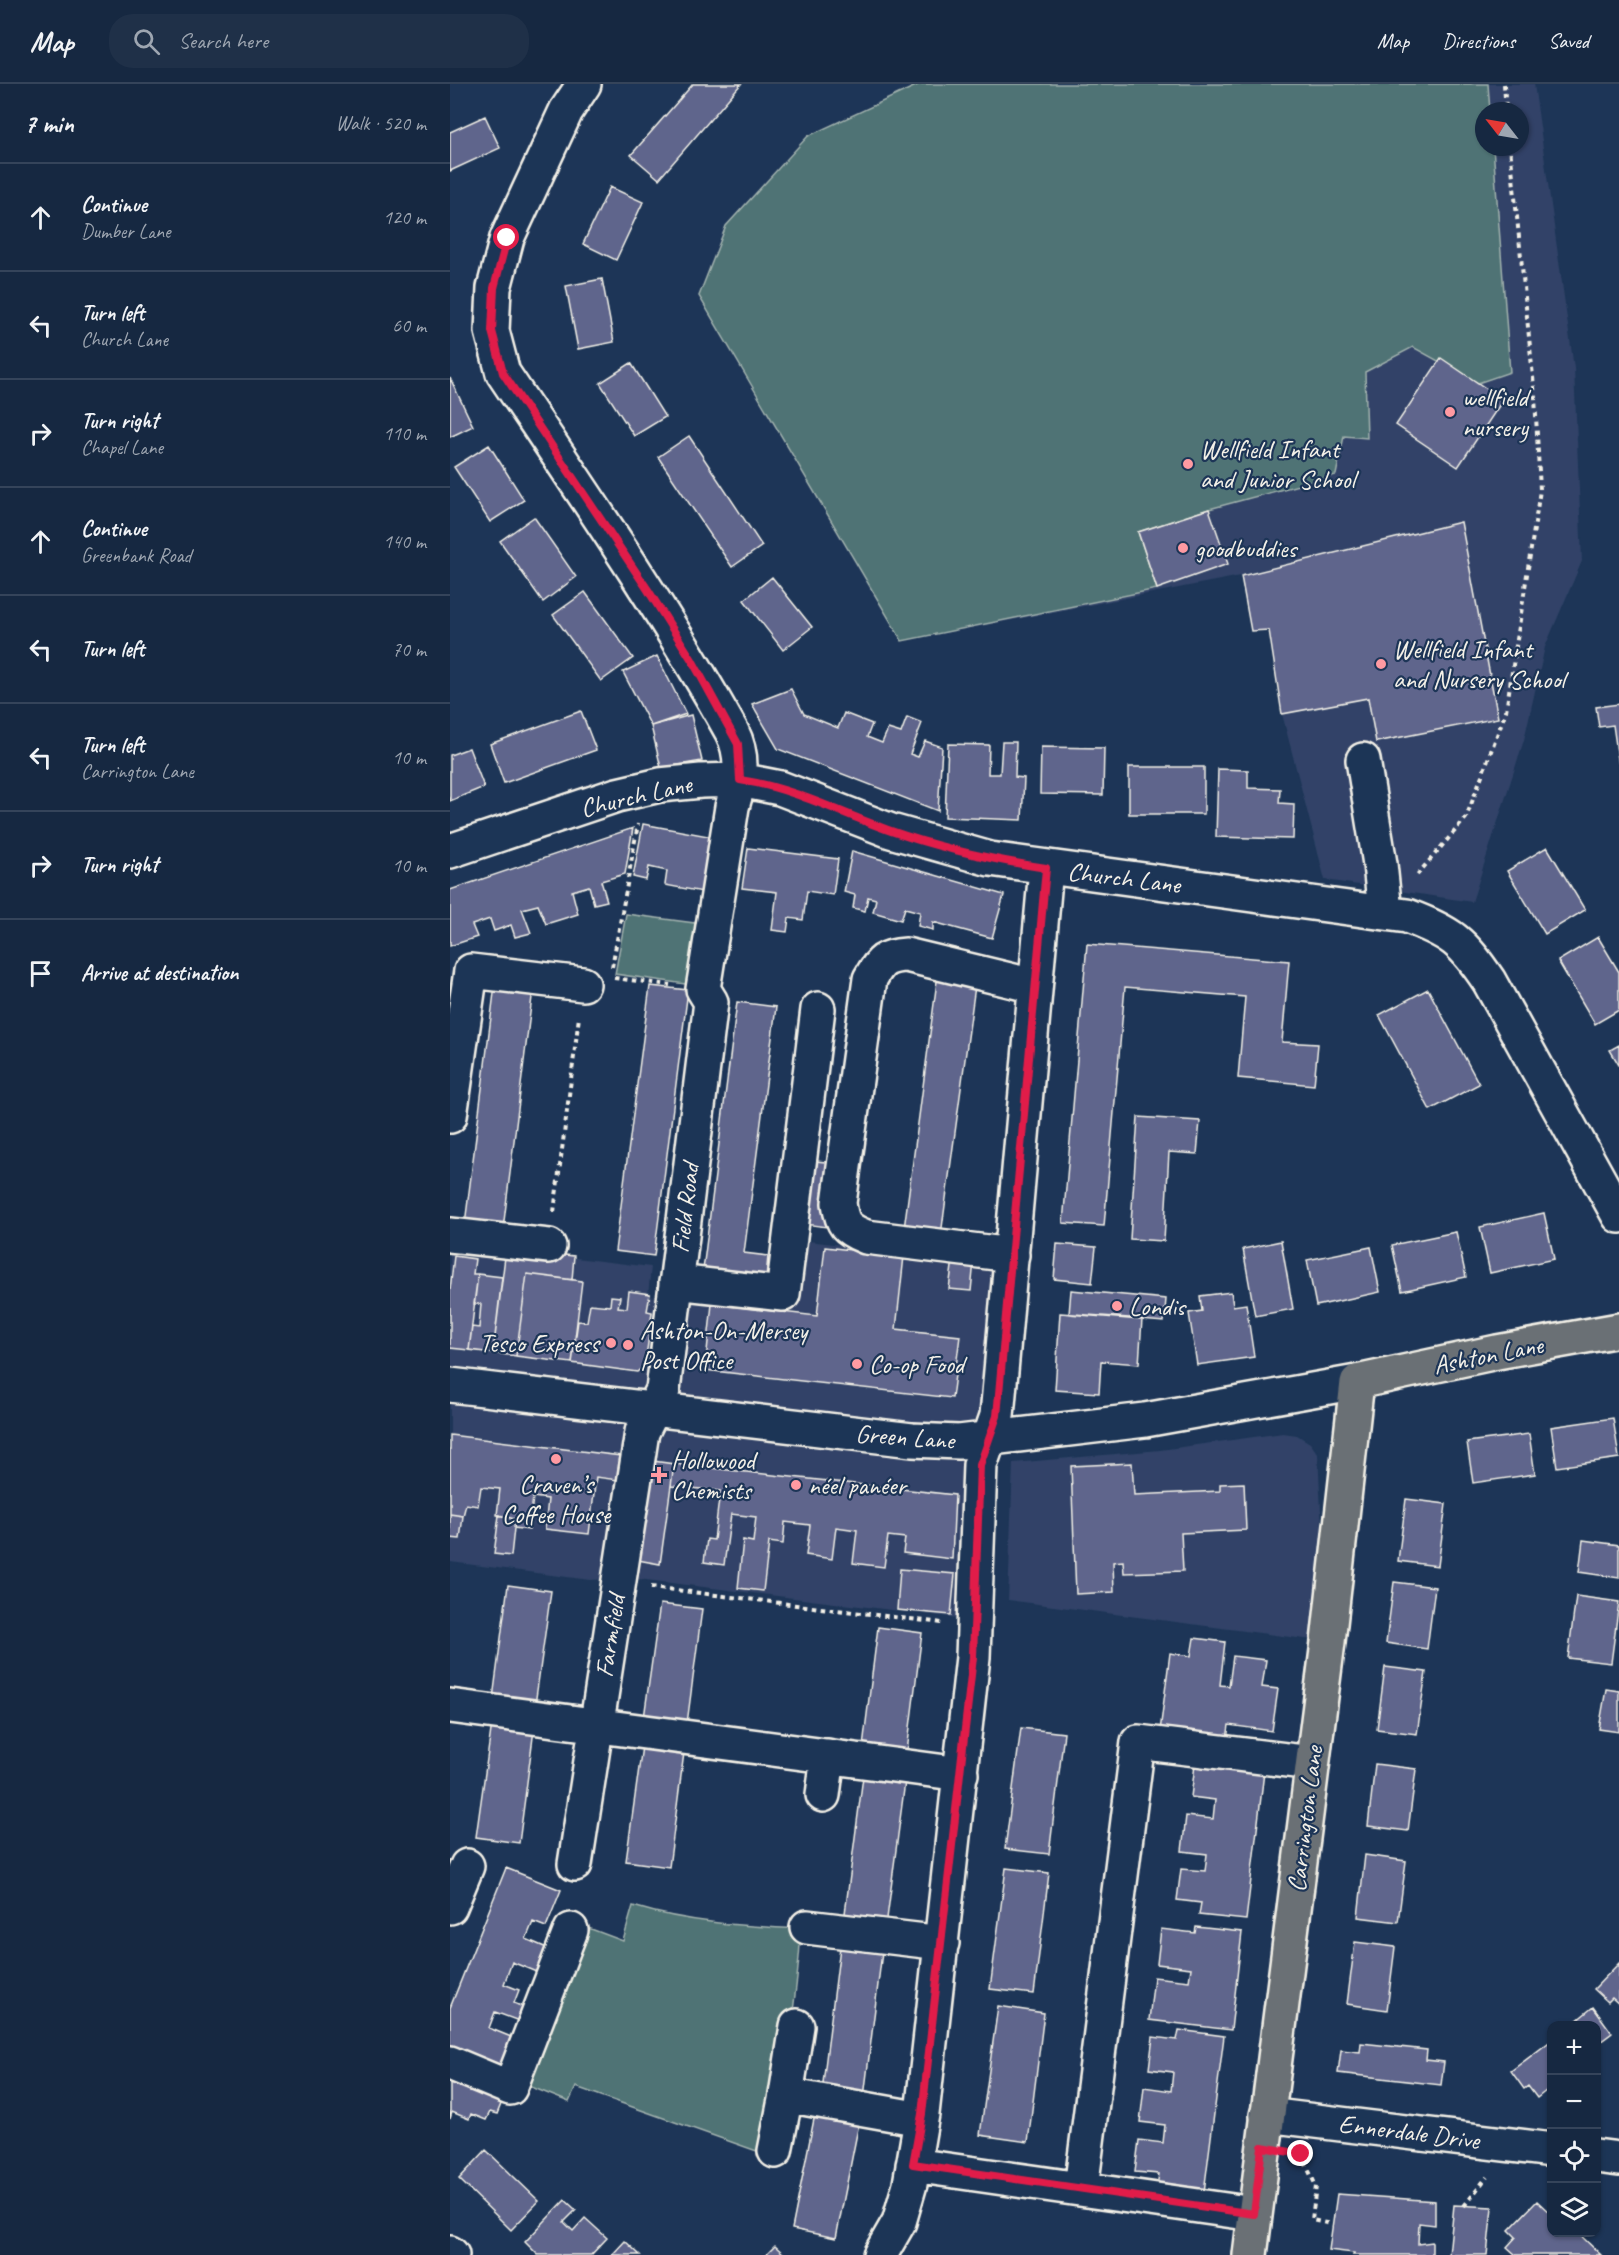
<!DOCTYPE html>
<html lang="en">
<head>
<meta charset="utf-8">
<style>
  :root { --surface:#162841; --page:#1f3048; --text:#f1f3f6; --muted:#9ea6b1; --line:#35445a }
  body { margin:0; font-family:Caveat,sans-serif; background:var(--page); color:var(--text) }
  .controls { position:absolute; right:18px; bottom:18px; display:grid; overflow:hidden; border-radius:12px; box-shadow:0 2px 4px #0004 }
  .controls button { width:54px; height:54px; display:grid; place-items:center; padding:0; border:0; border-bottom:2px solid var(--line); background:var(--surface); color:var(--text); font:30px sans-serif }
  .compass { position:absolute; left:1025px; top:18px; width:54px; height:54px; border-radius:50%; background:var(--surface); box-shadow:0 2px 4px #0004; rotate:301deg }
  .stop { position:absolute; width:18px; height:18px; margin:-14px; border:4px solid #e11d48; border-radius:50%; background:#fff }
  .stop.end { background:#e11d48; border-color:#fff; box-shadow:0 2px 6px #0008 }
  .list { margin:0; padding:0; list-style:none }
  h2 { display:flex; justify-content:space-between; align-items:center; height:78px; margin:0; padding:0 24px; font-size:26px }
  h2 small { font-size:20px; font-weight:400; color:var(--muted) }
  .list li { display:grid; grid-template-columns:39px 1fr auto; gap:18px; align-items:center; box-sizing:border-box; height:108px; padding:0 24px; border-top:2px solid var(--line) }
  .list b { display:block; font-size:22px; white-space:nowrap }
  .list p { margin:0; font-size:20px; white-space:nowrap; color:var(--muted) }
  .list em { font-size:20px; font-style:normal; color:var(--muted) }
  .icon { flex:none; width:33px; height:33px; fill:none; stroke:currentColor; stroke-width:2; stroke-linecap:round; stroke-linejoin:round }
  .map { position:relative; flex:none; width:1169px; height:2171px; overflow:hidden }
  header { display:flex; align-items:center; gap:36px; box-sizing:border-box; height:84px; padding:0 30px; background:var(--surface); border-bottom:2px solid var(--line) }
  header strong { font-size:28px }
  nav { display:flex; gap:33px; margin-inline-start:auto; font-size:21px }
  .search { width:420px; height:54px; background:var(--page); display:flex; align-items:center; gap:15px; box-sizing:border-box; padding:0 21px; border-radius:24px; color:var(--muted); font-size:22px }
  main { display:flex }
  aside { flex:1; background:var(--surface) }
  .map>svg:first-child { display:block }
  .built { fill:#304367; fill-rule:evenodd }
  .green { fill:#4f7375; stroke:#a2b2ae; stroke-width:1.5 }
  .building { fill:#5e658c; stroke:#f4f1e8; stroke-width:1.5 }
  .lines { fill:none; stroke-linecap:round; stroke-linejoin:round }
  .minor-casing { stroke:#f4f1e8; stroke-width:38 }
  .major-casing { stroke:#f4f1e8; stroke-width:38 }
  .path { stroke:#f4f1e8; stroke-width:4; stroke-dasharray:4.5 4.5; stroke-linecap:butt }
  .minor { stroke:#1d3557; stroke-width:33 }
  .major { stroke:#6a7074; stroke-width:33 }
  .route { stroke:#e11d48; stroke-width:8 }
  .poi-dot { fill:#ff9aa2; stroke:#1d3557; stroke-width:2 }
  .labels { text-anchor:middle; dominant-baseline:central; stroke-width:4.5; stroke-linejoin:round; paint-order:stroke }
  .poi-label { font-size:26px; fill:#f4f1e8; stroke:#1d3557; text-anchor:start }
  .street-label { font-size:26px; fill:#f4f1e8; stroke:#1d3557 }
</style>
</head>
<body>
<header>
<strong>Map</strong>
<div class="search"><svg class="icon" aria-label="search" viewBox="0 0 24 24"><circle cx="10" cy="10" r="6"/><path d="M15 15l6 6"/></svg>Search here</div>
<nav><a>Map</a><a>Directions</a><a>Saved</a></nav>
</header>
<main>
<aside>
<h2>7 min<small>Walk · 520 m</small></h2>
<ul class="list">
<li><svg class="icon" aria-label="ahead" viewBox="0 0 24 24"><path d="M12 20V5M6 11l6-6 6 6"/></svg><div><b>Continue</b><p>Dumber Lane</p></div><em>120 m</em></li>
<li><svg class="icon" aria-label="left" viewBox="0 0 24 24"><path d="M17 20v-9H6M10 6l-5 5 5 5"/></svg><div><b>Turn left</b><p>Church Lane</p></div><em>60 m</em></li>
<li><svg class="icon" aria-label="right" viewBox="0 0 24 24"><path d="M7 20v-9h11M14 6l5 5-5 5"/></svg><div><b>Turn right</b><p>Chapel Lane</p></div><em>110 m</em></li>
<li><svg class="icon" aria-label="ahead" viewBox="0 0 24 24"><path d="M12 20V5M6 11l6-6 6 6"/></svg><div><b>Continue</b><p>Greenbank Road</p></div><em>140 m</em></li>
<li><svg class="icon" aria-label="left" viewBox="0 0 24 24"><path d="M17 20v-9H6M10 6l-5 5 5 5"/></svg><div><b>Turn left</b></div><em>70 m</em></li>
<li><svg class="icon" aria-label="left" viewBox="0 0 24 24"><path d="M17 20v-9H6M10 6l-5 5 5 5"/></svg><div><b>Turn left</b><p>Carrington Lane</p></div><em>10 m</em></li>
<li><svg class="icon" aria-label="right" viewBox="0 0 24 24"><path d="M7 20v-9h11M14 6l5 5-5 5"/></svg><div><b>Turn right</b></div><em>10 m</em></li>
<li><svg class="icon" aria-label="arrive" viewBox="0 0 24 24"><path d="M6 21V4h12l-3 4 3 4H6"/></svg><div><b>Arrive at destination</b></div></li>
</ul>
</aside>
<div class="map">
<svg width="1169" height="2171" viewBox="0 0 1169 2171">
  <rect width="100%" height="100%" fill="#1d3557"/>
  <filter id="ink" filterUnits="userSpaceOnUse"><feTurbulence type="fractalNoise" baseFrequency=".0167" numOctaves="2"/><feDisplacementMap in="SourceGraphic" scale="12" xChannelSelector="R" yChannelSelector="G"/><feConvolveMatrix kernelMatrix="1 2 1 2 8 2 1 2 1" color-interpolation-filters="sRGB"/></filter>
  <g filter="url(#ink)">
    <path class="built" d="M470 0H1084L1124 284 1132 477 1095 563 1074 656 1022 818 875 796 832 630 819 546 801 547 791 492 452 557 249 212 276 142 358 52ZM1034 27H1070V63H1034Z
      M342 1155 547 1180 537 1318 512 1384 507 1534 180 1494 140 1496 0 1478V1159L201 1183 198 1212 337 1228 342 1192Z
      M833 1349 847 1351 860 1359 868 1370 878 1558 558 1516 563 1379 710 1366Z"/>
    <path class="green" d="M470 0H1038L1040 27H1034V63H1043L1060 288 1028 299 963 263 915 288 917 354 894 352 886 391 759 425 688 448 707 505 452 557 249 212 276 142 358 52Z
      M176 830 252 840 242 901 165 890Z
      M183 1822C238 1839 294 1842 351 1845 347 1922 332 1996 318 2071L126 2003 119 2018 69 1998 133 1842 173 1857Z"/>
    <path class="building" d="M243 0H291L209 95 181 71Z
      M35 32 50 64 0 87V48Z
      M160 103 193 118 166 176 133 160Z
      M152 195 164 258 128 265 116 202Z
      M991 274 1053 316 1008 383 946 341Z
      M181 279 215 333 184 352 150 299Z
      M0 294 23 342 0 353Z
      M239 352 312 462 282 483 208 373Z
      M39 361 74 416 40 438 4 383Z
      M759 425 778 480 707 505 688 448Z
      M84 433 126 493 93 518 50 457Z
      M1011 438 1048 634 926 658 918 614 832 630 819 546 801 547 791 492Z
      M322 493 362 543 333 566 294 516Z
      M135 508 183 574 151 597 103 531Z
      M207 572 236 630 201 642 173 588Z
      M341 605 354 630 388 644 394 629 422 640 417 653 432 659 438 645 451 649 457 633 472 639 460 670 468 673 475 657 492 663 488 727 328 665 302 620Z
      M1169 620V682L1163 641 1149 643 1146 623Z
      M131 627 146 666 54 699 40 660Z
      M241 631 252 677 211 684 201 642Z
      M552 658H566L565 693 574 694 572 736 495 733 498 660 539 661 538 690H550Z
      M591 663 654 664 653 711 590 710Z
      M19 664 34 703 0 717V671Z
      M679 683H754V730H679Z
      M768 685 798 686V704L830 705 829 719 844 720 843 755 766 753Z
      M193 740 269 754 258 809 215 801 217 787 199 783 196 796 183 793Z
      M183 744 175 790 151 797 157 817 144 820 139 802 122 807 128 830 96 840 88 821 72 825 81 849 65 853 61 841 44 847 40 835 22 841 27 853 0 862V806Z
      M1097 763 1135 826 1095 850 1057 787Z
      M298 764 388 775 383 811 357 807 353 836 339 834 337 848 322 846 327 808 292 804Z
      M402 767 554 811 542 854 483 838V846L468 842 470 828 455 824 451 836 423 828 426 815 418 813 415 827 403 824 405 811 394 808Z
      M1148 853 1169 888V926L1145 940 1108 877Z
      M637 860 839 877 832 958 868 960 864 1001 788 994 795 913 675 903 654 1142 613 1139Z
      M487 897 525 902 491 1151 454 1145Z
      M45 901 83 905 53 1145 15 1140Z
      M200 902 238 906 204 1172 165 1167Z
      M978 905 1029 1000 980 1026 929 931Z
      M287 918 326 923 294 1169 318 1172 316 1194 253 1186Z
      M1169 961V981L1160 966Z
      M688 1033 750 1037 747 1070 719 1068 714 1157 680 1155Z
      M356 1076 385 1079 377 1143 348 1139Z
      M1094 1129 1104 1175 1040 1189 1030 1143Z
      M1006 1148 1016 1193 952 1207 942 1161Z
      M831 1157 843 1225 805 1232 793 1165Z
      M607 1160 646 1163 642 1199 604 1195Z
      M375 1163 454 1172 446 1245 510 1252 502 1314 255 1286 262 1220 367 1232Z
      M921 1163 930 1208 866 1222 857 1176Z
      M56 1165 124 1172 122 1196 77 1190 66 1272 43 1269Z
      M4 1172 25 1175 23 1190H28L19 1266 0 1264V1206Z
      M503 1175 524 1177 521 1207 499 1205Z
      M28 1190 52 1193 43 1269 19 1266 22 1243 29 1244 31 1220H24Z
      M77 1190 132 1197 122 1279 66 1272Z
      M621 1206 716 1215 714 1238 619 1230Z
      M179 1207 200 1210 197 1227 202 1228 195 1281 187 1288 122 1279 128 1237 137 1238 140 1220 160 1222 161 1212 170 1213 168 1223 177 1224Z
      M781 1208 783 1222 796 1220 804 1273 747 1281 739 1229 752 1227 750 1212Z
      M610 1229 692 1235 689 1280 651 1277 649 1309 605 1306Z
      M1163 1334 1169 1374 1107 1383 1101 1343Z
      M1079 1350 1085 1390 1023 1399 1017 1358Z
      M0 1351 171 1372 168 1396 146 1393 139 1450 95 1445 98 1415 83 1413 79 1446 64 1444 65 1435 47 1431 50 1405 31 1403 28 1422 16 1420 13 1432 0 1430Z
      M196 1376 224 1380 210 1480 182 1475Z
      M682 1379 684 1411 770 1407V1400L794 1399 796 1446 731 1449 733 1487 674 1489 673 1477 663 1478 664 1508 626 1510 621 1382Z
      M224 1380 505 1411 502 1475 453 1469 455 1454 438 1452 434 1483 403 1479 407 1446 386 1443 382 1475 356 1471 360 1441 335 1438 333 1460 319 1458 313 1507 288 1504 293 1456 303 1458 306 1433 281 1430 274 1481 254 1478 257 1455 264 1456 270 1407 221 1402Z
      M956 1415 996 1420 988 1482 948 1477Z
      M0 1430 13 1432 10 1455 0 1454Z
      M49 1431 65 1435 61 1472 44 1470Z
      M1133 1456 1169 1461V1494L1129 1488Z
      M450 1485 505 1490 501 1531 447 1526Z
      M944 1498 985 1503 977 1565 936 1559Z
      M58 1501 101 1507 84 1628 42 1622Z
      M1126 1512 1169 1518 1161 1579 1118 1574Z
      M210 1520 252 1525 236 1647 193 1641Z
      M428 1543 472 1549 456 1675 412 1670Z
      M744 1554 775 1558 770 1601 779 1602 783 1572 816 1576 812 1603 828 1605 822 1647 779 1641 776 1664 709 1655 720 1569 741 1572Z
      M935 1583 976 1588 967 1650 927 1645Z
      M1156 1605 1169 1607V1648L1149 1645Z
      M43 1632 85 1638 69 1759 26 1753Z
      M571 1644 614 1649 599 1770 555 1765Z
      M193 1655 235 1661 219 1783 176 1777Z
      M815 1680 796 1836 749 1831 751 1819 727 1816 731 1785 755 1787 757 1770 732 1767 736 1732 763 1735 765 1716 741 1713 745 1681Z
      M925 1680 966 1685 958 1747 918 1742Z
      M414 1685 456 1690 436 1842 394 1837Z
      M915 1771 956 1777 948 1838 908 1833Z
      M56 1784 111 1806 96 1843 83 1838 76 1855 106 1868 96 1892 62 1878 54 1900 69 1906 64 1919 82 1927 77 1940 45 1928 39 1944 71 1957 60 1985 27 1972 24 1979 0 1970V1924Z
      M556 1784 599 1789 584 1910 540 1905Z
      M746 1843 792 1848 781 1946 699 1936 704 1893 739 1897 741 1884 707 1880 711 1845 745 1849Z
      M391 1855 433 1860 414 2013 372 2007Z
      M905 1858 945 1863 937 1926 897 1920Z
      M1169 1879V1920L1162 1914 1158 1918 1144 1905Z
      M548 1922 594 1929 578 2058 530 2051Z
      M1143 1923 1162 1949 1146 1961V1942H1120Z
      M729 1946 774 1952 754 2108 707 2102 709 2090 685 2088 689 2056 713 2059 715 2041 690 2038 694 2003 721 2007 723 1988 699 1985 703 1953 727 1956Z
      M1102 1956V2002L1087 2014 1078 2002 1074 2005 1061 1987Z
      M911 1959 977 1966 976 1976 994 1978 991 2001 888 1989 891 1966 910 1968Z
      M0 1983 53 2015 47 2030 40 2028 36 2036 21 2030 19 2035 2 2028 0 2035Z
      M367 2020 411 2029 386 2154 342 2145Z
      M36 2066 89 2117 61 2146 9 2095Z
      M887 2110 985 2117V2141L969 2139 968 2160 982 2158V2171H903L904 2169 879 2166Z
      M115 2116 126 2126 114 2138 123 2147 135 2134 157 2154 141 2171H88L75 2158Z
      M1087 2117 1102 2131V2148H1127L1151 2171H1066L1057 2163 1066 2153 1059 2146Z
      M1004 2121 1042 2123 1037 2171H999Z
      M175 2157 190 2171H162Z
      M325 2162 335 2171H316Z"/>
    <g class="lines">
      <g class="minor-casing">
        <path id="minor" d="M913 676 930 780 935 828
          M0 767 167 711 210 701 251 697 290 696 330 704 441 747 540 775 957 832C1002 849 1012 857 1039 897L1169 1132
          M0 1032 21 887 133 900
          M0 1151 99 1162
          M562 1171 416 1153C396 1145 392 1141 389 1119L420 895C430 877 435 872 456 871L584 902
          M226 1198 333 1210 368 925
          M0 1301 462 1356 509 1358 695 1336 907 1298
          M0 1622 511 1690
          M373 1711 378 1672
          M125 1780 192 1348 213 1306 261 918 253 905 282 723C290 697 295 674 282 648 213 524 132 407 53 289L42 247 44 204 57 154 116 27 134 0
          M0 1823 17 1782
          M357 1843 492 1859
          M0 1979 60 2004 121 1846
          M336 2011 347 1942
          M817 2031 1102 2066
          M325 2067 336 2011 471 2035
          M1146 2072 1169 2075
          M463 2081 804 2130
          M631 2105 688 1658 862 1679
          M0 2169 2 2171
          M430 2171 449 2138 460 2100 472 2030 523 1573 530 1381 547 1332 596 784"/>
      </g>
      <g class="major-casing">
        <path id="major" d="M800 2171 878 1558 907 1298 1047 1268 1169 1246"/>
      </g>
      <path class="path" d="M1054 0 1056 27
        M967 791 1016 734 1056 627 1090 406 1085 313 1060 63
        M162 883 188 740
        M164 894 220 901
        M104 1128 129 933
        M201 1503 492 1539
        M851 2070 866 2102 862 2136 881 2140
        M1014 2122 1037 2093"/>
      <use href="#minor" class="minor"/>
      <use href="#major" class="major"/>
    </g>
  </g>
  <g class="lines" filter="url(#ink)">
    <path class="route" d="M57 154 44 204 42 247 53 289 198 506 242 576 288 660 290 696C344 704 390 729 441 747 492 765 544 776 596 784L547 1332 530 1381 523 1573 472 2030 463 2080 804 2130 812 2063 851 2070"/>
  </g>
  <g class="poi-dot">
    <circle cx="1000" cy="328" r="6"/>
    <circle cx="738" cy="380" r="6"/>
    <circle cx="733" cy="464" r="6"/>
    <circle cx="931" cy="580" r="6"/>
    <circle cx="667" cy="1222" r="6"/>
    <circle cx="161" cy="1259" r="6"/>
    <circle cx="178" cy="1261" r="6"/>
    <circle cx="407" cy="1280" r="6"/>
    <circle cx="106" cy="1375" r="6"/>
    <path d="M206 1382h6v6h6v6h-6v6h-6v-6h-6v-6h6z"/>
    <circle cx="346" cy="1401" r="6"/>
  </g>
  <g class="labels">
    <g class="poi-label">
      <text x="1012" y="313">wellfield<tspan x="1012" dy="30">nursery</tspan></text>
      <text x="750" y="365">Wellfield Infant<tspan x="750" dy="30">and Junior School</tspan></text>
      <text x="745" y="464">goodbuddies</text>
      <text x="943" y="565">Wellfield Infant<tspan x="943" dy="30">and Nursery School</tspan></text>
      <text x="679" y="1222">Londis</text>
      <text x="190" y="1246">Ashton-On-Mersey<tspan x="190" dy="30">Post Office</tspan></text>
      <text x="149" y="1259" text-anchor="end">Tesco Express</text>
      <text x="419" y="1280">Co-op Food</text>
      <text x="221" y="1376">Hollowood<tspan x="221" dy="30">Chemists</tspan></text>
      <text x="106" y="1400" text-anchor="middle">Craven’s<tspan x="106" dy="30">Coffee House</tspan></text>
      <text x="358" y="1401">néel panéer</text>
    </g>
    <g class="street-label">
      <text transform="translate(186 712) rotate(-13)">Church Lane</text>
      <text transform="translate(674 794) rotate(7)">Church Lane</text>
      <text transform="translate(235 1124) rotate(-83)">Field Road</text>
      <text transform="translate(1038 1271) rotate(-11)">Ashton Lane</text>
      <text transform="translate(455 1353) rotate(4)">Green Lane</text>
      <text transform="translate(160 1552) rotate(-81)">Farmfield</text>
      <text transform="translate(855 1735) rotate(-83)">Carrington Lane</text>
      <text transform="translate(959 2048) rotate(7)">Ennerdale Drive</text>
    </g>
  </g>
</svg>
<div class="controls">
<button>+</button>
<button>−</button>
<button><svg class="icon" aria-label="locate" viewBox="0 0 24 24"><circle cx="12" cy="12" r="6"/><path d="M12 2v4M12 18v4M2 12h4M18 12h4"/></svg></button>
<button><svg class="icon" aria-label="layers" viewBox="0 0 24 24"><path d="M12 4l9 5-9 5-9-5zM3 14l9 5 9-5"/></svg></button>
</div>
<svg class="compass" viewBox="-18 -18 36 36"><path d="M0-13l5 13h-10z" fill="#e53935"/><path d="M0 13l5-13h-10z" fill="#9ea6b1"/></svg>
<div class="stop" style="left:57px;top:154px"></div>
<div class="stop end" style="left:851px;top:2070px"></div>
</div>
</main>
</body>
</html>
